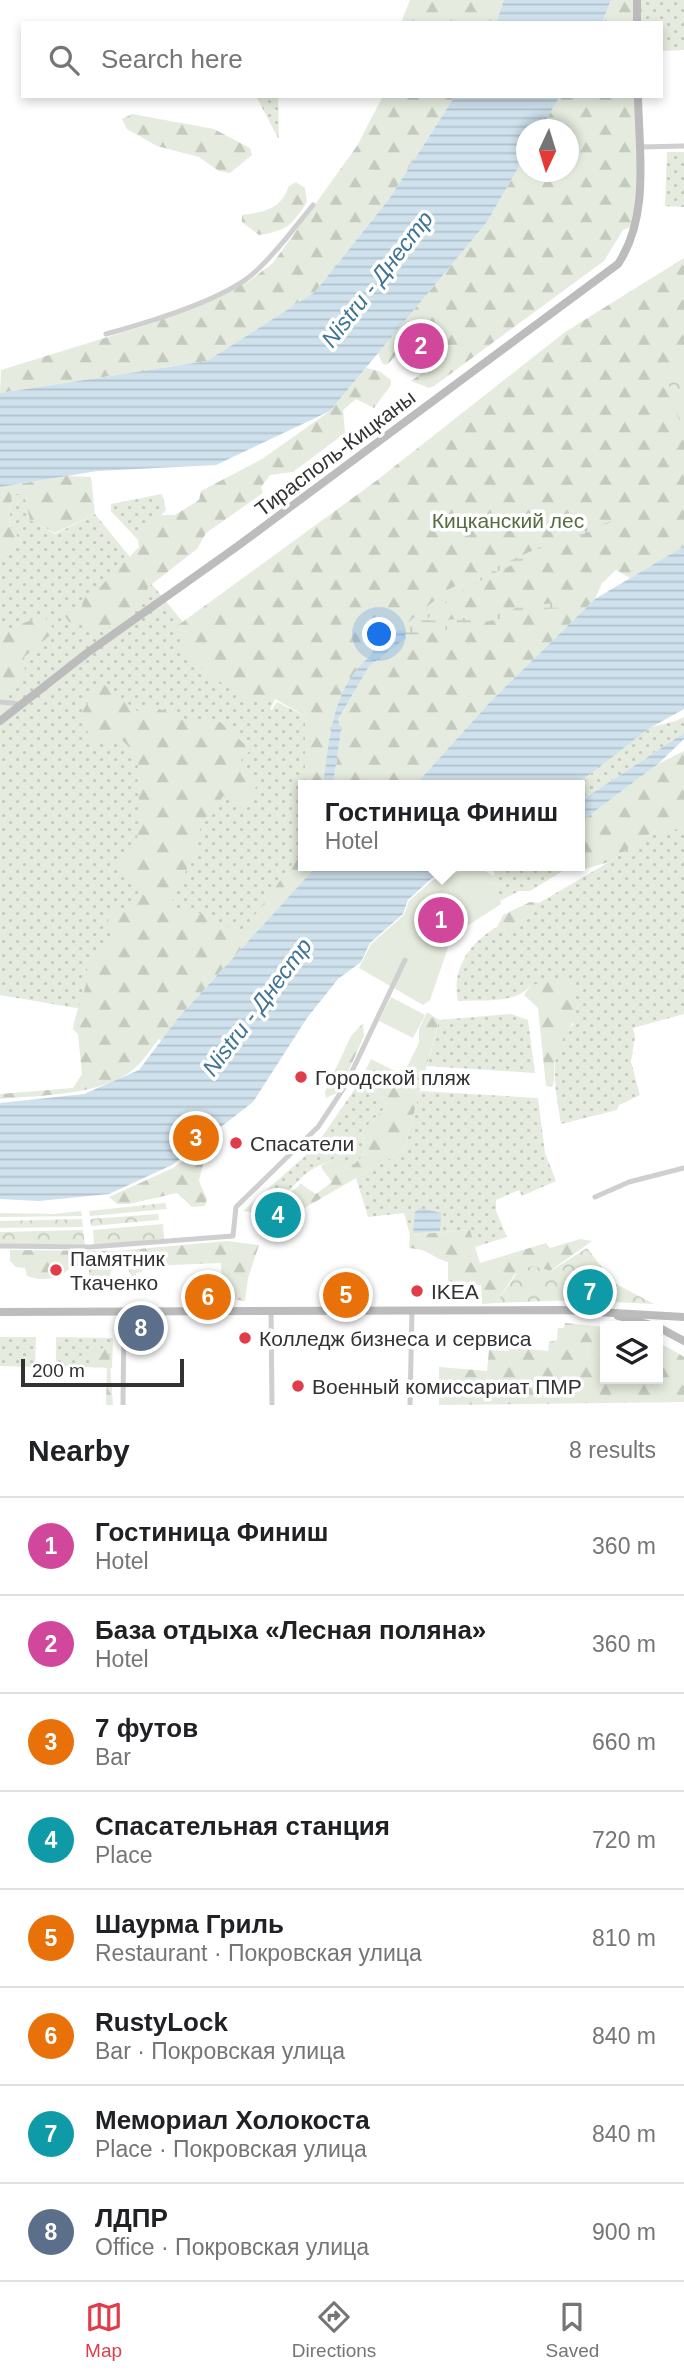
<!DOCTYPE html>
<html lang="en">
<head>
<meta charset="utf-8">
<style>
  :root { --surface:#fff; --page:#f2f2f2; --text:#202124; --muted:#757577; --line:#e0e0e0; --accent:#e13c4a }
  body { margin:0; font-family:Helvetica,sans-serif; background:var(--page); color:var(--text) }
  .controls { position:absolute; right:21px; bottom:21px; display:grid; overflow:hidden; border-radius:0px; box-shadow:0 4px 10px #0003 }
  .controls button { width:63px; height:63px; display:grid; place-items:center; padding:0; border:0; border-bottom:2px solid var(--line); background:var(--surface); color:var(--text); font:35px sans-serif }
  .compass { position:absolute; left:516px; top:119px; width:63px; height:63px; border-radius:50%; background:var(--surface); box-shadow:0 4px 10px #0003; rotate:184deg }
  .scale { position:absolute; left:21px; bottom:18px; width:163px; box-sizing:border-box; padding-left:7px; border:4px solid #323232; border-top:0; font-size:19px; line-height:24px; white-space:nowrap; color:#323232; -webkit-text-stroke:5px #fff; paint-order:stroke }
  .you { position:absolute; left:380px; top:635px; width:24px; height:24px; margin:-18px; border:5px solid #fff; border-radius:50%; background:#1a73e8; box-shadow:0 0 0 10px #1a73e833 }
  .badge { display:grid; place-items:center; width:46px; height:46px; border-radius:50%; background:var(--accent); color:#fff; font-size:23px; font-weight:700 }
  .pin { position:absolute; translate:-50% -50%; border:4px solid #fff; box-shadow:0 2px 7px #0006 }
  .popup { position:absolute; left:298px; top:780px; width:287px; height:91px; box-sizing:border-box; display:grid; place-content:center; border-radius:0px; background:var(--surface); filter:drop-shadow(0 2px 5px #0005); font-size:23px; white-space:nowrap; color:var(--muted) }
  .popup b { font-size:26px; color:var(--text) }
  .popup::after { content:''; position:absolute; left:50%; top:100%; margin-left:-14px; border:14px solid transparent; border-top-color:var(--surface) }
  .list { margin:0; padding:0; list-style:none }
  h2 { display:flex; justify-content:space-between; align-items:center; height:91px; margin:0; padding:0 28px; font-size:30px }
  h2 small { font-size:23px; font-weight:400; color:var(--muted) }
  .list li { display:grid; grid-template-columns:46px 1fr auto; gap:21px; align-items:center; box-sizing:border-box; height:98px; padding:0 28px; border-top:2px solid var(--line) }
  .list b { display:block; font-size:26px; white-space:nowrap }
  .list p { margin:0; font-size:23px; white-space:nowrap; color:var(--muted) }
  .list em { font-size:23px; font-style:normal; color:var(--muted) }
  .icon { flex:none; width:38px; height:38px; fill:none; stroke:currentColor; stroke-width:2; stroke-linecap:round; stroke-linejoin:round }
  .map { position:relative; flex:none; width:684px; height:1405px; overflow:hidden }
  .search { position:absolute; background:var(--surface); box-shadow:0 4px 10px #0003; left:21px; right:21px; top:21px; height:77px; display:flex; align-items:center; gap:18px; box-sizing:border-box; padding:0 24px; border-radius:0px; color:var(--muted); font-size:26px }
  .sheet { height:875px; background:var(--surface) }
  nav { display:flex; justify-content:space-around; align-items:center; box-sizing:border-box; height:98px; border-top:2px solid var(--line); background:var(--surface); font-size:19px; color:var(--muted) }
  nav a { display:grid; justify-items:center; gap:4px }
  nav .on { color:var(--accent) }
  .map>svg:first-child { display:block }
  .grass { fill:url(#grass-dots) }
  .forest { fill:url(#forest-firs) }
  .wetland { fill:url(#wetland-marsh) }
  .park { fill:url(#park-crowns) }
  .pitch { fill:#e5ebde }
  .water { fill:url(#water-rules) }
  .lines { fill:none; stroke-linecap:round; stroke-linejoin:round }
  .street { stroke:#cfcfcf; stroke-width:5 }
  .secondary { stroke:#bcbcbc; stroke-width:8 }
  .poi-dot { fill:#e13c4a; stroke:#fff; stroke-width:2.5 }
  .labels { text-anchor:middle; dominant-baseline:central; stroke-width:7; stroke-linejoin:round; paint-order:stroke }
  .street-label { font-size:21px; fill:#323232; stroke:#fff }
  .park-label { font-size:21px; fill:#556d3f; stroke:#fff }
  .poi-label { font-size:21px; fill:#323232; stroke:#fff; text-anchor:start }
  .water-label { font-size:23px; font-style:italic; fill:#417493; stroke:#fff }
</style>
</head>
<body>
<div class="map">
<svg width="684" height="1405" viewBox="0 0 684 1405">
  <defs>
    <pattern id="grass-dots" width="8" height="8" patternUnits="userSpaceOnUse" patternTransform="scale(1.75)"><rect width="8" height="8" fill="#e5ebde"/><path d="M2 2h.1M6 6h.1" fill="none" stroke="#c5cabf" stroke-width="1.8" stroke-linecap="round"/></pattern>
    <pattern id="forest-firs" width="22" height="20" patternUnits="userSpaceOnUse" patternTransform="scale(1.75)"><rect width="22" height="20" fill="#e5ebde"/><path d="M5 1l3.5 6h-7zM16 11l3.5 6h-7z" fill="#c5cabf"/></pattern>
    <pattern id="wetland-marsh" width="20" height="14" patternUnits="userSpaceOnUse" patternTransform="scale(1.75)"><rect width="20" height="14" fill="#e5ebde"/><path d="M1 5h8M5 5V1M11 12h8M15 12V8" fill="none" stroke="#c5cabf"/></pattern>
    <pattern id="park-crowns" width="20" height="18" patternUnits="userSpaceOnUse" patternTransform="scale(1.75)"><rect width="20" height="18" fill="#e5ebde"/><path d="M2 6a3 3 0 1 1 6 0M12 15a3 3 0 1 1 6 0" fill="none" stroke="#c5cabf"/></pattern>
    <pattern id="water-rules" width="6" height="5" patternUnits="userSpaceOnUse" patternTransform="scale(1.75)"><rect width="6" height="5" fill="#cee1ec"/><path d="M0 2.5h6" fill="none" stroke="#b1c2cb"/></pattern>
  </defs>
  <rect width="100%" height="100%" fill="#fff"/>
  <path class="grass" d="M641 0H684V50L661 51V23H641Z
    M256 96H278L279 140Z
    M667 152H684V207L665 206Z
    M24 493 31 520 55 534 95 514 238 690 275 699 270 709 272 710 277 702 305 716 306 730 334 720 323 785H303V866H317L315 869 250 942 95 1007 76 1008 0 995V557L22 543 9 525 12 494Z
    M162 494 166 510 138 540 111 511V504Z
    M684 717V733L579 802V785H577C600 768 620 742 647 729 658 724 672 724 684 717Z
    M684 824V1014L633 1028 635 1037 631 1062 640 1095 619 1105 617 1110 561 1124C556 1090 545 1049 574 1024L531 985C515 1005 483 999 458 1001 451 969 470 942 497 927L502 932 531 915 539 903 609 862 651 833H669Z
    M495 866H571L530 891H519L500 901 494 876Z
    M511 1014 528 1020 535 1073 427 1066 439 1020Z
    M361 1080 388 1105 361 1132 365 1154 350 1168 345 1169 337 1157C328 1162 319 1165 311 1170 292 1183 271 1219 243 1211L315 1147Z
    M420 1091 538 1098 545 1153 556 1181 522 1196 519 1190 496 1200V1211L507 1237 475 1247 470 1230 410 1235 404 1213 368 1217 356 1178 404 1150Z
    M0 1337H36L35 1367 0 1366Z
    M56 1337 113 1338 112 1368 56 1366Z"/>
  <path class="forest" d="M410 0H504L496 23H401Z
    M611 0H637V23H602Z
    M383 96H455L389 199 315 292 207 361 0 393 1 370 153 323 249 281 273 263 357 146Z
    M560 96H638V224L623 230 604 261 434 386 429 388 411 381 421 374 417 364 442 341 432 334 419 330 387 365 382 363 378 353 487 222 526 154V172H568V130L541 129Z
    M132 114 214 129 250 148 252 155 230 173 219 171 199 157 157 146 127 129 122 119Z
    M296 182 305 188 307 202C291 226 288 230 259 235L242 222V215C265 212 281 209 289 186Z
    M684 258V546L630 578 616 570 602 583 595 599 491 701 415 785H333L341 731 338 719 334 720 323 785H305V716L275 699 252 701 215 679 192 660 181 645 177 626 376 481 565 332Z
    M366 368 379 371 391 380V385L374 408 356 399 343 410 345 433 293 472 270 475 261 487 263 493 206 533 197 549 147 588 151 596C138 607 119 629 101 629 91 629 80 623 69 622L63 613 66 608 82 607 84 596 102 585 139 547 138 540 155 520 162 515H175L199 500 201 491 262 459 330 411Z
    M66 476 91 477 95 514 55 533 30 520 24 494H12L9 525 22 543 0 557V487Z
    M43 615 55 631 24 657C29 687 11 681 0 702V633Z
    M103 684 140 713 148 708 159 709 191 721 220 722 251 750 241 760 257 785 244 810 223 796 214 812 201 821 198 845 169 907 200 913 239 932C264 908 280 878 303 850V866H317L178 1018 162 1041 159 1039C151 1048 144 1061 135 1068 104 1096 40 1095 0 1099V1094L73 1088 82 1074 78 1034 73 1029C75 1007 94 982 85 961L105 950 112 937 108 921 111 911 137 905 140 883 119 871 116 862 127 857 138 841C136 830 138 824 140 813 141 805 138 798 138 790 136 764 145 761 122 740L93 743 80 716 92 695Z
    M684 751V824L669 833H651L609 862 585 869 575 866H579V823L658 764Z
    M530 902 539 903 531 915 502 932 497 927 503 915Z
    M556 980 569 981C588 1026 564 1021 555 1061 552 1071 557 1077 552 1087L546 1086 538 1008 524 995 531 985Z
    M427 1012 439 1020 404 1150 296 1213 284 1198 301 1184 316 1194 332 1182 322 1169V1165L337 1157 345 1169 350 1168 365 1154 361 1132 388 1105 361 1080 371 1059 403 1075 419 1043V1029Z
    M363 1023 364 1036 339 1092 326 1098 325 1092 351 1036Z
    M207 1144 215 1147 214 1153 204 1160 199 1181 207 1199 205 1206 192 1207 177 1193 129 1204H117L109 1197 173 1168Z
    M470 1230 480 1263 546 1243 550 1248 580 1239 592 1241 550 1271 534 1266 515 1274 496 1303 482 1304 481 1285 448 1282V1262C430 1257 432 1250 409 1248L410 1235Z
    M227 1241 259 1245 248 1278 245 1301 222 1298 221 1263 144 1266 142 1272 136 1273V1287L128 1269 118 1267 111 1271 107 1291 89 1284V1268L72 1266C61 1279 43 1282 27 1276L25 1268 16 1267 10 1261V1250L116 1251Z
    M565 1323 605 1327V1379H658V1342L681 1355 684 1357V1402L439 1405V1367L487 1371 489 1350 509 1351 510 1347 548 1351 549 1342 557 1340 558 1328H564Z
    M96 1346 109 1351 113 1405H106L107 1365 80 1357 89 1348Z"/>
  <path class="wetland" d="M625 516 496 572 457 594 426 620 439 621 505 613 518 607 563 602 566 608 548 609 406 638V634L399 630 447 590 538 548Z"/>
  <path class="park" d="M684 354V437L665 371Z
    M165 1203 167 1209 90 1216 89 1211Z
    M81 1211 82 1216 0 1217V1213L54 1214Z
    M158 1214 159 1220 91 1226 90 1219Z
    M82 1219 83 1227 0 1228V1221Z
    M163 1224 164 1239 94 1245 93 1230Z
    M83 1230 85 1245 0 1244V1232Z
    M587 1248 614 1283 654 1304 574 1300 496 1303 520 1269 534 1266 551 1271Z"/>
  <path class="pitch" d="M476 866 494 876 501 904 452 936 430 1000 423 1005 359 968 371 944 404 915 409 901 433 880Z
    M391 997 425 1015 413 1038 379 1021Z"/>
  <path class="water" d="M504 0H611L602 23H496Z
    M455 96H560L541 129 526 130V154L487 222 330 411 216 465 97 471 0 487V393L207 361 315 292 389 199Z
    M684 546V709L648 729 576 785H415L491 701 595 599Z
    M399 630 404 631 406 638 369 666 338 719 341 731 333 785H323C329 746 331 698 359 667 371 654 386 642 399 630Z
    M684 733V739L658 764 579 823V802Z
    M317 866H472L432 878 408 900 403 914 370 943 361 962 338 979 307 1018 253 1102 172 1165 109 1194 39 1201 0 1199V1103L84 1094 139 1070 178 1018Z
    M420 1208 441 1213 440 1231 413 1233 415 1212Z"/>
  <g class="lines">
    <path class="street" d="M639 147 684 146
      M106 334C146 323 227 299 256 271 277 252 295 227 313 205
      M0 702 21 704
      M595 1197 629 1182 684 1168
      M0 1246 90 1247 233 1236 236 1207 318 1127 345 1086 405 960
      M271 1310 272 1405
      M123 1405 124 1311
      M410 1405 412 1310"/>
    <path class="secondary" d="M637 0V23
      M0 721 87 653 235 548 618 264C650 216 639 152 638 96
      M0 1312 562 1310 684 1317
      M618 1316 655 1326
      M658 1327 684 1341"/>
  </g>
  <g class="poi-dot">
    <circle cx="301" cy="1077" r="7"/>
    <circle cx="236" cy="1143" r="7"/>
    <circle cx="56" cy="1270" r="7"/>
    <circle cx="417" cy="1291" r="7"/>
    <circle cx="245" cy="1338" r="7"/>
    <circle cx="298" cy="1386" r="7"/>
  </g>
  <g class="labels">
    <g class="street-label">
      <text transform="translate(335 453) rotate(-37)">Тирасполь-Кицканы</text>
    </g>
    <g class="park-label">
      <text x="508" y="520">Кицканский лес</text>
    </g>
    <g class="poi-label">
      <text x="315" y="1077">Городской пляж</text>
      <text x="250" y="1143">Спасатели</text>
      <text x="70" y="1258">Памятник<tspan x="70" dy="24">Ткаченко</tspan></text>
      <text x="431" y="1291">IKEA</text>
      <text x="259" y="1338">Колледж бизнеса и сервиса</text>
      <text x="312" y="1386">Военный комиссариат ПМР</text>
    </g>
    <g class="water-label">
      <text transform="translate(377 279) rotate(-52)">Nistru - Днестр</text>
      <text transform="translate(257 1007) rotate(-53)">Nistru - Днестр</text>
    </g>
  </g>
</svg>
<div class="controls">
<button><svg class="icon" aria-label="layers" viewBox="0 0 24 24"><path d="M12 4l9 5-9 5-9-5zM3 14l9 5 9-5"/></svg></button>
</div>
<svg class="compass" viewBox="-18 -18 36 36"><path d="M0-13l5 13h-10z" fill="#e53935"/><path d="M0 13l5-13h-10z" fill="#757577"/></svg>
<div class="scale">200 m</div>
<div class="you"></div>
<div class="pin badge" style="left:441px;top:920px;background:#d1479c">1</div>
<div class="popup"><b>Гостиница Финиш</b>Hotel</div>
<div class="pin badge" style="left:421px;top:346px;background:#d1479c">2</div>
<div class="pin badge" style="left:196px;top:1138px;background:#e8710a">3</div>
<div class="pin badge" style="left:278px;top:1215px;background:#0f9aa8">4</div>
<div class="pin badge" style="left:346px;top:1295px;background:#e8710a">5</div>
<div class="pin badge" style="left:208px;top:1297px;background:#e8710a">6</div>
<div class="pin badge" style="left:590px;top:1292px;background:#0f9aa8">7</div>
<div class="pin badge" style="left:141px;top:1328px;background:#5c6f8a">8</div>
<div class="search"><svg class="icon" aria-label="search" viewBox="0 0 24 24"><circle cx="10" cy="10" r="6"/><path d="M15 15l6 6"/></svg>Search here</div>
</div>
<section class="sheet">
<h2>Nearby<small>8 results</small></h2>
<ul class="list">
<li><span class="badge" style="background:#d1479c">1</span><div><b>Гостиница Финиш</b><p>Hotel</p></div><em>360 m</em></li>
<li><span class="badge" style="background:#d1479c">2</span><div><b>База отдыха «Лесная поляна»</b><p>Hotel</p></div><em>360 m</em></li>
<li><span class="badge" style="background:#e8710a">3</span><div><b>7 футов</b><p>Bar</p></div><em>660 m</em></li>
<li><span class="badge" style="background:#0f9aa8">4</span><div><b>Спасательная станция</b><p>Place</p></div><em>720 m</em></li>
<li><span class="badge" style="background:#e8710a">5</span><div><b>Шаурма Гриль</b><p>Restaurant · Покровская улица</p></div><em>810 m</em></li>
<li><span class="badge" style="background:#e8710a">6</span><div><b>RustyLock</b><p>Bar · Покровская улица</p></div><em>840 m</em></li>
<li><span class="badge" style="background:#0f9aa8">7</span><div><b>Мемориал Холокоста</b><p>Place · Покровская улица</p></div><em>840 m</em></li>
<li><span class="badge" style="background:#5c6f8a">8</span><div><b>ЛДПР</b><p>Office · Покровская улица</p></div><em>900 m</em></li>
</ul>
</section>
<nav>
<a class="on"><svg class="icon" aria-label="map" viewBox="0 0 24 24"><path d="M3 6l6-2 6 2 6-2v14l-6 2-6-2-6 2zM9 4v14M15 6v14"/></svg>Map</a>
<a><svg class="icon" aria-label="directions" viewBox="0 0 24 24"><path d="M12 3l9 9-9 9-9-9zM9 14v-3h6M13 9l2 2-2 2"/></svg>Directions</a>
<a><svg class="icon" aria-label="saved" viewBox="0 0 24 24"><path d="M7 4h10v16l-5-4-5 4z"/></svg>Saved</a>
</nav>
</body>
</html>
